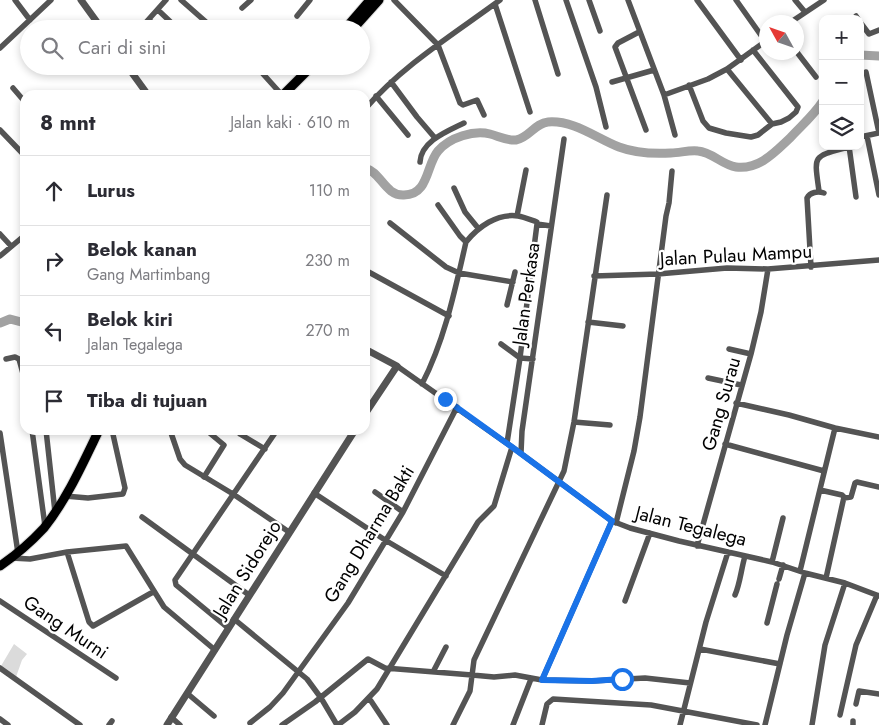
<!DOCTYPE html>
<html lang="id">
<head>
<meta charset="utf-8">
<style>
  :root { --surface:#fff; --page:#f2f2f3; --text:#2b2b33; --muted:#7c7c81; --line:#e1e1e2 }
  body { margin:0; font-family:Jost,sans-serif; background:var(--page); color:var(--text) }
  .controls { position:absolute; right:15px; top:15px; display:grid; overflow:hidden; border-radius:10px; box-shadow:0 2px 8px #0003 }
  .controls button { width:45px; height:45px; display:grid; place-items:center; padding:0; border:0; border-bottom:1px solid var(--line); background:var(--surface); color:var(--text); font:25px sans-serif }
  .compass { position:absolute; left:759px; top:15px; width:45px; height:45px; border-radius:50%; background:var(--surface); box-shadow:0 2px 8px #0003; rotate:310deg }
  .stop { position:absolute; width:15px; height:15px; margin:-11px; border:4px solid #1a73e8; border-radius:50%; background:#fff }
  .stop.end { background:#1a73e8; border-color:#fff; box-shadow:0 1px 5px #0008 }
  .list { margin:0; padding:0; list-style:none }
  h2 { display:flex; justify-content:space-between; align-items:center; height:65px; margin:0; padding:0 20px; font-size:21px }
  h2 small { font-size:16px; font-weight:400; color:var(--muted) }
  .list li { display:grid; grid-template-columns:32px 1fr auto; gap:15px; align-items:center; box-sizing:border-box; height:70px; padding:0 20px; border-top:1px solid var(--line) }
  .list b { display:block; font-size:19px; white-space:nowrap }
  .list p { margin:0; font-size:16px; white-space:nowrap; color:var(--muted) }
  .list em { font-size:16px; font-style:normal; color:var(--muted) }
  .icon { flex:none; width:28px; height:28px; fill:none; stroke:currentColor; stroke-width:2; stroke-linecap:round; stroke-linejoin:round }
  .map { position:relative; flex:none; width:879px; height:725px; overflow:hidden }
  .search { position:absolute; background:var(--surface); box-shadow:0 2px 8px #0003; left:20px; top:20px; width:350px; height:55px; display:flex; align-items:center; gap:12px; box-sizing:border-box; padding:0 18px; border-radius:28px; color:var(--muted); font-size:19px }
  .panel { position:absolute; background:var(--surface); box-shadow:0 2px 8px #0003; left:20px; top:90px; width:350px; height:345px; border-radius:15px }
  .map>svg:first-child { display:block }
  .green { fill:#dbdbdb }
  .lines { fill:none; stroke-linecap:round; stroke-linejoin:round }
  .river { stroke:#a2a2a2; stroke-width:9 }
  .primary-casing { stroke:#dbdbdb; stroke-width:11 }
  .minor { stroke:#545454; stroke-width:5.5 }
  .tertiary { stroke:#545454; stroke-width:7 }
  .primary { stroke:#000; stroke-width:9 }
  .route { stroke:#1a73e8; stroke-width:6 }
  .labels { text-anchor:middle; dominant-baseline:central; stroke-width:4.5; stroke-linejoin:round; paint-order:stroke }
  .street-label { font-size:19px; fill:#000; stroke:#fff }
</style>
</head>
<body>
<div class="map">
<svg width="879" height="725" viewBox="0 0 879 725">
  <rect width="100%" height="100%" fill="#fff"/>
  <path class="green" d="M14 644 27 654 22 660 16 677 1 666Z"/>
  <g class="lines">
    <path class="river" d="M860 55 879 56
      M365 168C381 172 385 196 404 195 429 195 426 165 438 151 450 137 474 130 490 134 498 136 508 141 516 140 529 138 535 123 548 122 574 120 596 138 619 147 635 153 654 154 671 153 680 153 688 150 698 151 712 152 722 165 736 167 759 170 775 152 790 138 801 126 814 115 823 101
      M0 323 10 319 25 323"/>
    <g class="primary-casing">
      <path id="primary" d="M345 29 370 0
        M353 29 379 0
        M283 95 312 66
        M0 566C16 555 31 542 44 528 67 499 83 463 99 430"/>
    </g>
    <path class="minor" d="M15 0 30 20
      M181 0 214 29
      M394 0 438 45 460 103 463 105 477 100 484 115
      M535 0 558 74
      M566 0 596 87 606 127
      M589 0 600 31
      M628 0 664 95 708 79 727 69 766 41
      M697 0 741 60
      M736 0 765 41
      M795 0 805 12
      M495 4 530 112
      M242 8 251 0
      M158 10 178 29
      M297 16 310 0
      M856 16 858 19
      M149 19 156 29
      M791 22 824 0
      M860 22 869 34 879 30
      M140 29 166 0
      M639 32 618 43 615 47 646 130
      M0 48 51 0
      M796 51 816 77
      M185 66 186 67
      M256 66 282 95
      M727 69 772 124
      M866 72 879 133
      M391 82 417 117 435 138
      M612 82 654 70
      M689 85 703 121 709 128 726 133 751 137 758 135 772 124 781 122 789 118 796 112 798 107 753 50
      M13 88 25 102
      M664 95 675 135
      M376 96 408 135
      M365 109C403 65 454 34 500 0
      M0 130 25 156
      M867 136 879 195
      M860 137 879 133
      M849 146 856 197
      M420 162C421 141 448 131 464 123
      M454 188 465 212 478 228
      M819 191C814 154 812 157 849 147
      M438 205 460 236 466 242
      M517 216 526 170
      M390 223 446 267 459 273 513 282
      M0 234 11 246
      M0 256 25 235
      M811 267 807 198C810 192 818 191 824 193
      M365 270 449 316
      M594 276 658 274 727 268 768 269 879 260
      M507 305 515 272
      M588 322 623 326
      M501 344 520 358 533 359
      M729 349 751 354
      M6 359 15 357 19 359 25 381
      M397 366 512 447 612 521 630 528 679 541 772 562 805 573 845 583 879 596
      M708 378 741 385
      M422 384C445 339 455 290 466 242 478 227 497 213 518 216 524 217 531 220 537 222V224L551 226
      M736 403 789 415 835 428 879 437
      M574 422 610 425
      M32 430 45 526
      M46 430 55 512
      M170 430 180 459 185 465 233 494 289 532
      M237 430 240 434 265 449
      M0 433 18 553
      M507 443 520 358 537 224
      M725 444 824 471
      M521 453 522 431 564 139
      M204 477 224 445 206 430
      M820 490 842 495 844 497 826 578
      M375 492 403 512
      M314 493 385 540 446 576
      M65 496 88 498 123 494 125 488 112 430
      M844 498 851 497 855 483 857 482 879 487
      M142 517 249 595
      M616 523 634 451 640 417 666 216 669 203 672 171
      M697 546 751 354 761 312 768 269
      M67 552 89 622 93 626 153 592
      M11 558 30 559 67 552 126 546 164 607 215 650
      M772 562 783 518
      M800 571 835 428
      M779 579 783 565
      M735 595C740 584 741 570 745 556
      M0 601 116 678
      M625 601 650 533
      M234 619 307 679 321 698 337 725
      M767 623 777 584
      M228 628 176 585 175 580 277 430
      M700 649 780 664
      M0 668 80 725
      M433 672 446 647
      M542 680 612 521
      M188 694 214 716
      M369 698 387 725
      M856 704 859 691 879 694
      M840 715 856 645 877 595
      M171 717 180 725
      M0 719 8 725
      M250 723 270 707 283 693 348 603 403 512 457 407
      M109 725 112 721
      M282 725 315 702 368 659 385 668 472 675 494 677 515 675 542 680 592 681 645 678 690 683
      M338 725 355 712 377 689 478 522 494 506 512 447
      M453 725 470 691 474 660 564 471 574 422 607 195
      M513 725 531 679
      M542 725 547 704 553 699 651 705 757 725
      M680 725 706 622 728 552
      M765 725 787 635 805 573
      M812 725 825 645 845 583
      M853 725V721"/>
    <path class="tertiary" d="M81 0 102 29
      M127 66 148 95
      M365 349 397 366 365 414
      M167 725 355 430"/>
    <use href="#primary" class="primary"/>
  </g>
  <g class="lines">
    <path class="route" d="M445 399 512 447 612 521 542 680 592 681 622 679"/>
  </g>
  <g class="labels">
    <g class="street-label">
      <text transform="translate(736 255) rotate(-3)">Jalan Pulau Mampu</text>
      <text transform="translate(526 294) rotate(-82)">Jalan Perkasa</text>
      <text transform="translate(721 404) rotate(-74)">Gang Surau</text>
      <text transform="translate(691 526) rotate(14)">Jalan Tegalega</text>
      <text transform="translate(369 534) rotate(-59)">Gang Dharma Bakti</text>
      <text transform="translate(247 569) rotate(-58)">Jalan Sidorejo</text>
      <text transform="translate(66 627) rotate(34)">Gang Murni</text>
    </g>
  </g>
</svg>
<div class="controls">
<button>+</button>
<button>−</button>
<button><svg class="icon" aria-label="layers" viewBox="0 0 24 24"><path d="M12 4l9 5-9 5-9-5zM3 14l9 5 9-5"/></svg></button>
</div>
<svg class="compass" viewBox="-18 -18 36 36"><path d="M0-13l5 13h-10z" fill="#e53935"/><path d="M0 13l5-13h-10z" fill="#7c7c81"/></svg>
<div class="stop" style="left:622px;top:679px"></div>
<div class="stop end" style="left:445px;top:399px"></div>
<div class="search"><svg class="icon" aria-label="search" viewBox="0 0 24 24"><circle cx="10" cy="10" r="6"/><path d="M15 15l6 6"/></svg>Cari di sini</div>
<section class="panel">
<h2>8 mnt<small>Jalan kaki · 610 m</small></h2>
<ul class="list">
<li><svg class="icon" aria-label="ahead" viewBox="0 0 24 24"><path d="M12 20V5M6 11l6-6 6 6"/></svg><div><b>Lurus</b></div><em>110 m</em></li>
<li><svg class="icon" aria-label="right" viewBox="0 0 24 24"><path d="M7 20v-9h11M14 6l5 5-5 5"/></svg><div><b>Belok kanan</b><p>Gang Martimbang</p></div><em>230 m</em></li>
<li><svg class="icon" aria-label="left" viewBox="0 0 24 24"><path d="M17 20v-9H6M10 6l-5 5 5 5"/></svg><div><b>Belok kiri</b><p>Jalan Tegalega</p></div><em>270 m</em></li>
<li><svg class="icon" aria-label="arrive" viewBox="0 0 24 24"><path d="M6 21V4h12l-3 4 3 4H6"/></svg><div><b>Tiba di tujuan</b></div></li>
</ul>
</section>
</div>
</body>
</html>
